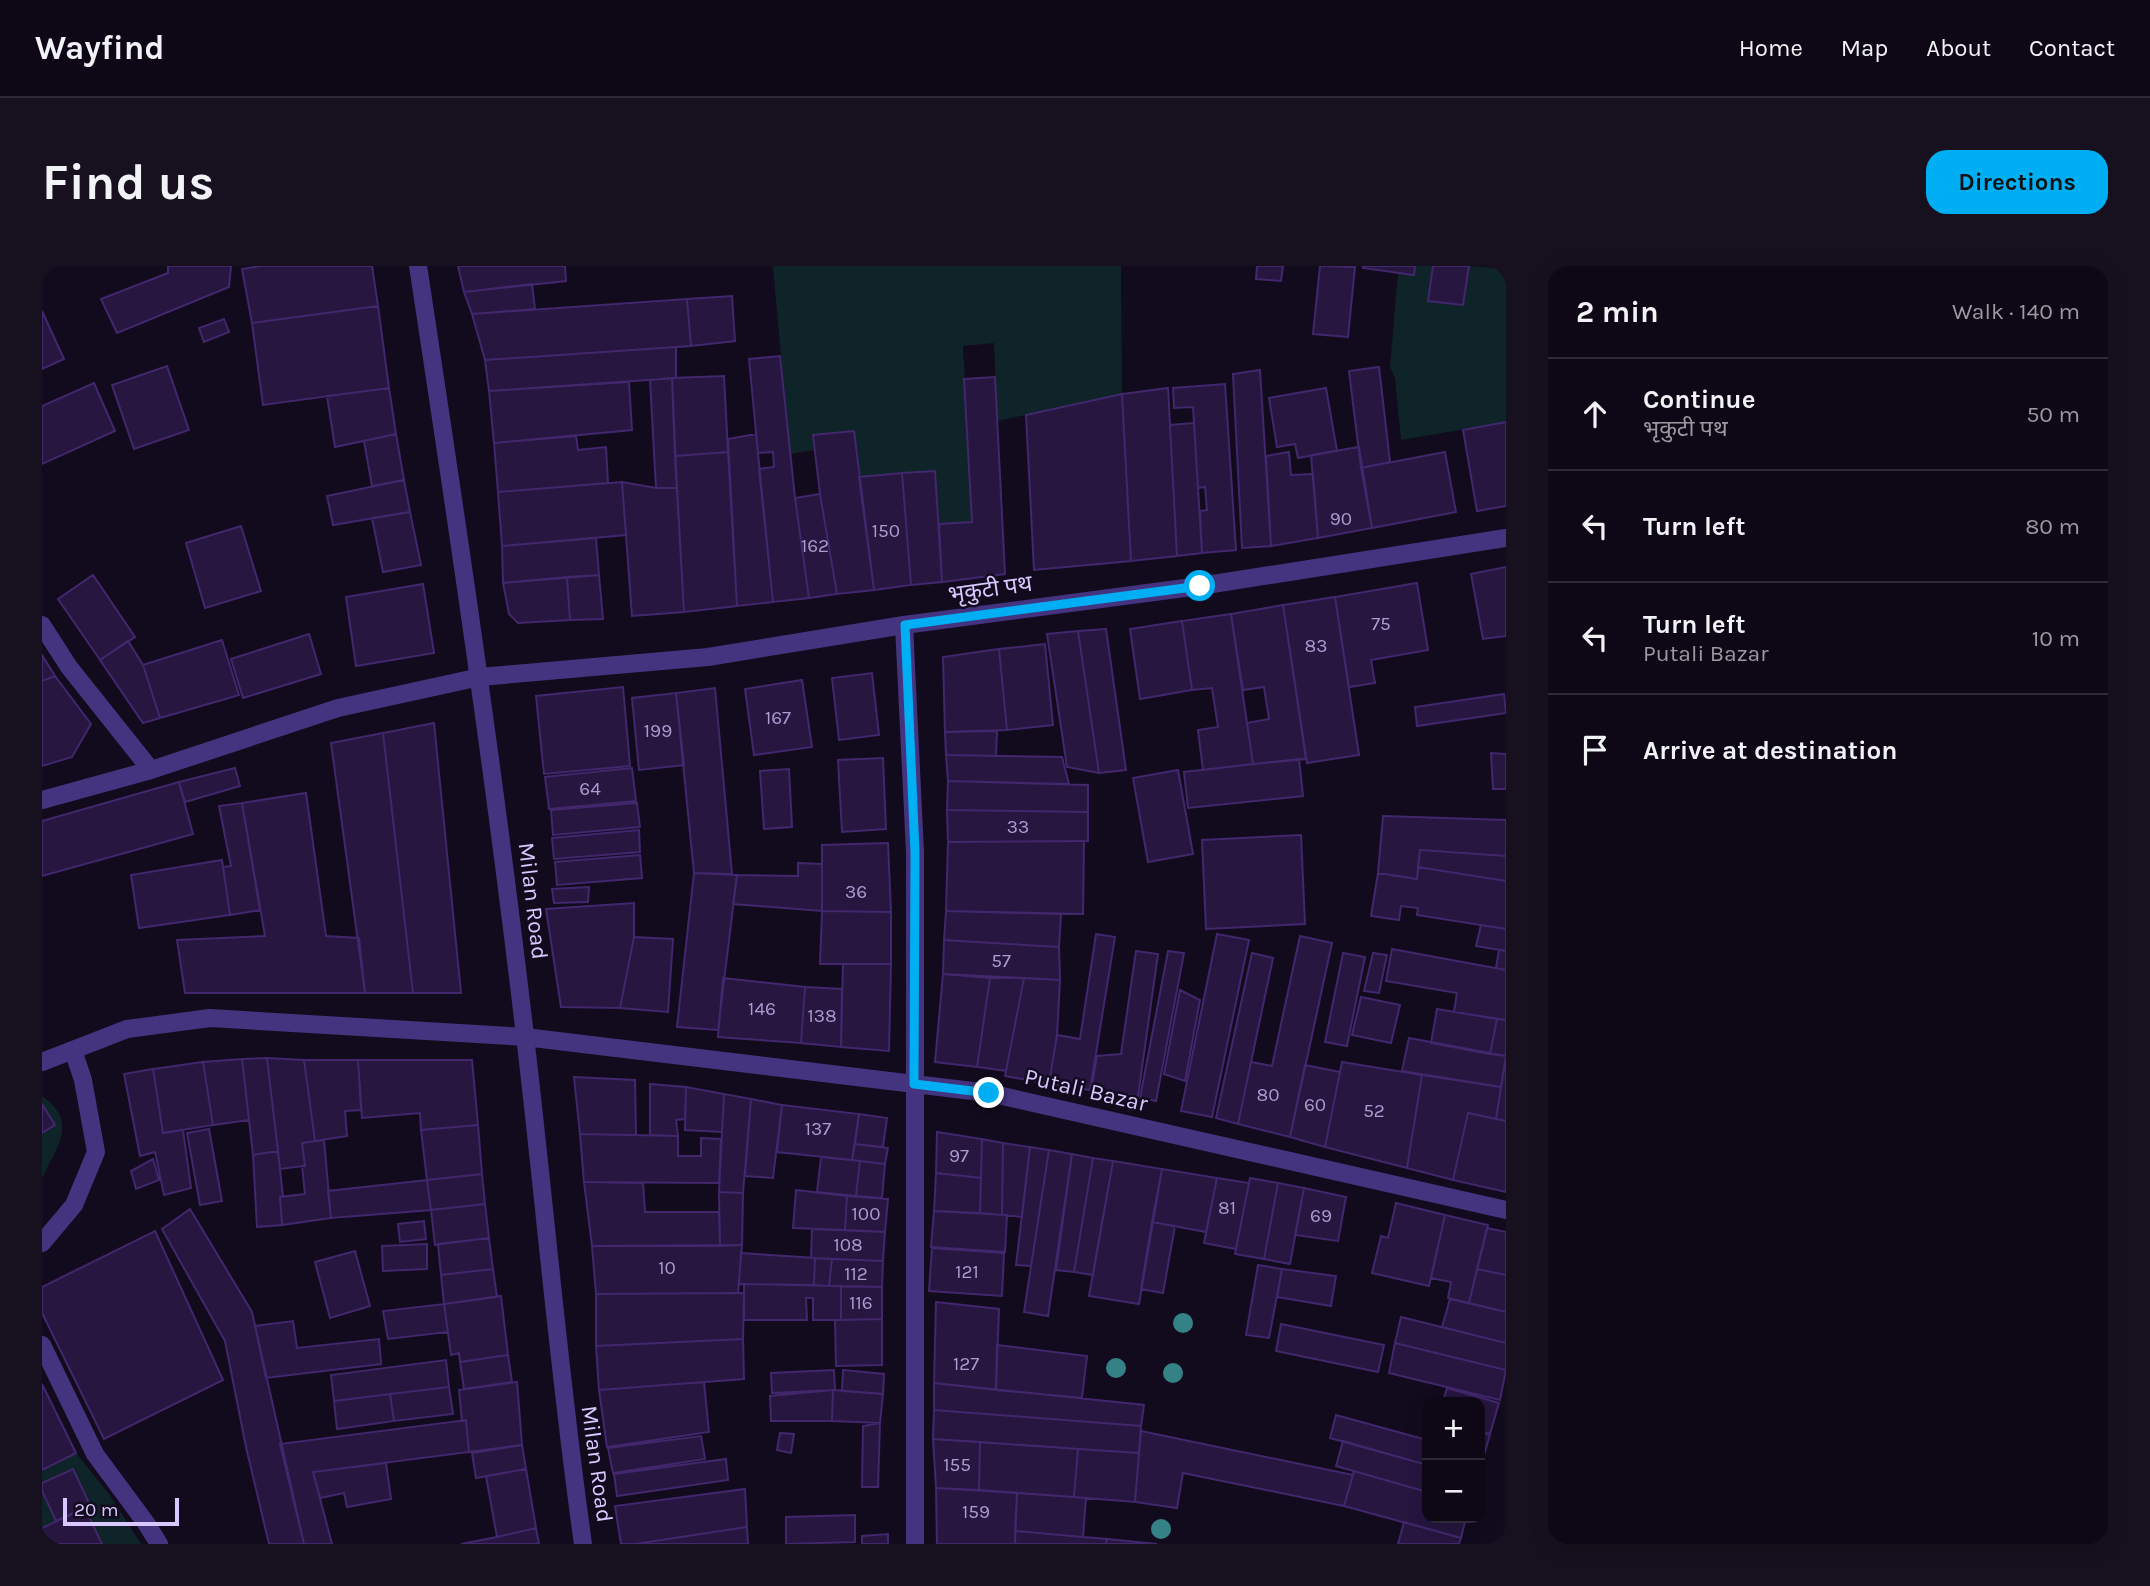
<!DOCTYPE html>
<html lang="en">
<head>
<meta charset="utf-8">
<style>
  :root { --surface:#0e0816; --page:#17111f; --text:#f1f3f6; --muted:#9b9aa1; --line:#2e2935; --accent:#00aff3 }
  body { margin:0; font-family:Karla,"Noto Sans Devanagari",sans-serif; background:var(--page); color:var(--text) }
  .controls { position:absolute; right:21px; bottom:21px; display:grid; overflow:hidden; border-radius:14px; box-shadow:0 4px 18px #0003 }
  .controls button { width:63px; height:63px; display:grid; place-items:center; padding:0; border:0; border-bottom:2px solid var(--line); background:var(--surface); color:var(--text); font:35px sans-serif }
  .scale { position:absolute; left:21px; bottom:18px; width:116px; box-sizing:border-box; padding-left:7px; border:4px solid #d8c8ff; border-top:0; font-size:19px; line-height:24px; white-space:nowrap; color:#d8c8ff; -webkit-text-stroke:5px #120b1e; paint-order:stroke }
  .stop { position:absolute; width:21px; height:21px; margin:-16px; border:5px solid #00aff3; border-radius:50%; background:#fff }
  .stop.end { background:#00aff3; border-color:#fff; box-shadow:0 2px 7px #0008 }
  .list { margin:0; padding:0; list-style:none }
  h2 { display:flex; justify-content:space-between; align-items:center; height:91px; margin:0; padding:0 28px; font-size:30px }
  h2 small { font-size:23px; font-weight:400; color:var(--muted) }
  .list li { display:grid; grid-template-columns:46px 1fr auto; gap:21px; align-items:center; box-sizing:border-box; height:112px; padding:0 28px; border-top:2px solid var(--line) }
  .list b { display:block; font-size:26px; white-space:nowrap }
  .list p { margin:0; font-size:23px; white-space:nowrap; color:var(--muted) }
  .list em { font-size:23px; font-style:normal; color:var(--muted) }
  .icon { flex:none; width:38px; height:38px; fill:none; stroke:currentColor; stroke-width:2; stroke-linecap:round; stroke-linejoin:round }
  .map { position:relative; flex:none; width:1464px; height:1278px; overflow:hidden; border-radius:21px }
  header { display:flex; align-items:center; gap:42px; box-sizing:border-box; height:98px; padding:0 35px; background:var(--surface); border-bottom:2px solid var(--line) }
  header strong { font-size:33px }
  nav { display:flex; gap:38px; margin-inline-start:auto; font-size:24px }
  .intro { display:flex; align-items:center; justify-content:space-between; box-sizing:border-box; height:168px; padding:0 42px }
  h1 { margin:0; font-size:49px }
  .button { padding:18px 32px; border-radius:21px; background:var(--accent); color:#111; font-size:24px; font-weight:700 }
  main { display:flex; gap:42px; padding:0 42px }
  aside { flex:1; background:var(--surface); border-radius:21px; box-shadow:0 4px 18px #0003 }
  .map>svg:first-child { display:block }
  .green { fill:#0e2428 }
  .building { fill:#261640; stroke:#42276d; stroke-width:2 }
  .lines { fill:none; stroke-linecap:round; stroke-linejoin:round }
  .service { stroke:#44347f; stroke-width:18 }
  .minor { stroke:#44347f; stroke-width:18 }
  .tertiary { stroke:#44347f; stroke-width:18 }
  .tree { fill:#348285 }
  .route { stroke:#00aff3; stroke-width:9 }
  .labels { text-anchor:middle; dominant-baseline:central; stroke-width:5; stroke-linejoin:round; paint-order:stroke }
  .number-label { font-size:19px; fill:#ac9ccf }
  .street-label { font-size:23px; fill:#d8c8ff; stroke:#120b1e }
</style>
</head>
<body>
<header>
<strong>Wayfind</strong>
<nav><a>Home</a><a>Map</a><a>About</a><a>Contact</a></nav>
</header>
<div class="intro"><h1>Find us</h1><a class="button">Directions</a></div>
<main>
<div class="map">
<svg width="1464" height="1278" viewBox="0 0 1464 1278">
  <rect width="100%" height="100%" fill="#120b1e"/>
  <path class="green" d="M731 0H1079L1080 128 955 155 952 77 921 80 930 256 897 258 892 205 817 211 773 184 748 188Z
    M1373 0H1391L1386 35 1421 39 1427 0 1464 3V156L1359 174 1353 112 1348 101 1356 7 1372 9Z
    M0 830C37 856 15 880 0 912Z
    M34 1187 67 1228 99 1278H0V1204Z"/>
  <path class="building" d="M126 0H189L187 21 75 67 59 33 126 7Z
    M218 0H330L336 40 210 57 200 3Z
    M416 0H523L524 15 422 26Z
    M1215 0H1241L1239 15 1214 13Z
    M1278 0 1313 1 1306 71 1271 68Z
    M1321 0H1373L1372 9 1321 2Z
    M1391 0H1427L1421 39 1386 35Z
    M490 18 493 43 430 48 422 26Z
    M690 30 693 75 649 80 645 33Z
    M645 33 649 80 443 94 430 48Z
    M336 40 347 122 221 139 210 57Z
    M0 45 22 93 0 103Z
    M182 53 187 66 162 76 157 62Z
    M634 81V112L447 125 443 94Z
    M738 90 753 232 767 332 731 336 717 203 732 201 731 186 716 187 707 93Z
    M125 100 147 164 92 183 70 119Z
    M1337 101 1348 196 1319 202 1307 105Z
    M1218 104 1229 280 1200 282 1191 108Z
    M682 110 686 186 633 190 630 112Z
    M953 111 963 308 900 316 897 258 930 256 922 113Z
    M630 112 635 222H614L608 114Z
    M587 116 590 164 452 177 447 125Z
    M52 117 73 165 0 198V140Z
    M1183 118 1194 284 1160 287 1158 245 1165 244 1163 221 1156 222 1151 141 1132 142 1131 122Z
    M347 122 354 168 293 181 285 130Z
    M1126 122 1135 290 1089 295 1080 128Z
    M1284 122 1295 185 1256 192 1253 178 1235 181 1227 132Z
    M1080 128 1089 295 992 304 984 149Z
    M1464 156V240L1435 245 1421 164Z
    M1152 157 1160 287 1135 290 1128 159Z
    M812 165 832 324 795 328 778 228 771 169Z
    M354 168 362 214 330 220 322 175Z
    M714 168 731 336 695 340 686 173Z
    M534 170 536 184 564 181 566 217 456 226 452 177Z
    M1317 181 1330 262 1276 272 1269 189Z
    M686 186 695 340 642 346 633 190Z
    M1247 186 1249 209 1271 208 1276 272 1229 280 1224 190Z
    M1403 186 1414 246 1330 262 1319 202Z
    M893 205 900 316 869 319 860 207Z
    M860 207 869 319 832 324 817 211Z
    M362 214 368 246 291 259 285 230Z
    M580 216 584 269 460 280 456 226Z
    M580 216 614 222H635L642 346 590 350Z
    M778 228 795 328 767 332 753 232Z
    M368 246 379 299 341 306 330 252Z
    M199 260 219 325 163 342 144 277Z
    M554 272 557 309 461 317 460 280Z
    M1464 301V370L1441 373 1429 308Z
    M51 309 93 371 58 394 16 333Z
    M557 309 561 353 528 354 525 311Z
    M525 311 528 354 476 357 467 348 461 317Z
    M1375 317 1386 384 1329 394 1333 417 1307 421 1293 331Z
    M381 318 392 387 314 400 304 331Z
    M1293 331 1317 489 1265 497 1241 339Z
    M1241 339 1264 493 1211 498 1205 457 1227 453 1222 421 1201 424 1189 348Z
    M1189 348 1211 498 1161 504 1156 464 1176 461 1170 422 1150 424 1140 355Z
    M1140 355 1150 424 1098 433 1088 363Z
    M1064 363 1084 504 1057 507 1036 365Z
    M1036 365 1057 507 1025 501 1005 368Z
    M267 368 279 408 201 432 189 393Z
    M180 374 197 429 118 452 101 399Z
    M86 375 101 399 118 452 101 457 58 394Z
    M1003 378 1011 459 965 464 957 383Z
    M957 383 965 464 903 466 901 391Z
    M0 389 13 410 0 415Z
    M830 407 837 469 797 474 790 412Z
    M13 410 49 458 30 491 0 500V415Z
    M760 414 770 481 712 489 703 423Z
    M581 421 588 500 502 508 494 430Z
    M673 422 690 608 652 607 634 427Z
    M634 427 642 499 597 504 590 432Z
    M1462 428 1464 447 1375 460 1373 441Z
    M392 457 419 727H371L341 467Z
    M955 465 954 490 904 489 903 466Z
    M341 467 371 727H323L289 477Z
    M1449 487 1464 488V523H1451Z
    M904 489 1020 491 1027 518 906 515Z
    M841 492 844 563 800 566 796 494Z
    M1257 493 1261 530 1146 542 1142 506Z
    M193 502 198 520 143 536 137 516Z
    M590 502 594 535 507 543 503 511Z
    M747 503 750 561 722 563 718 505Z
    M1136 504 1151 588 1106 596 1091 512Z
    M906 515 1046 519V546L905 544Z
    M137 516 151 568 0 610V555Z
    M264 527 284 670 317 672 323 727H143L135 674 223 670 200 537Z
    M200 537 218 644 188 649 181 601 189 600 177 540Z
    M595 537 598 561 511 569 509 544Z
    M905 544 1046 546V575L906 576Z
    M1341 550 1464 554V590L1378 584 1375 613 1336 607Z
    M597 564 598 586 512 593 510 572Z
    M1259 569 1263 658 1164 663 1160 574Z
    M1042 575 1041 648 904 645 906 576Z
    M846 577 849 646 780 645V579Z
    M1378 584 1464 590V615L1376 601Z
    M598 589 600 612 515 619 513 596Z
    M180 594 188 649 97 662 89 609Z
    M756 597 780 598V645L691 638 695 609 756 610Z
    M1376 601 1464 615V663L1375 649 1376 642 1359 640 1357 654 1329 650 1336 607 1375 613Z
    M652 607 695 609 676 764 635 761Z
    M547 621 546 636 512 637 510 623Z
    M592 637V671L578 742 519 741 504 643Z
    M780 645 849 646V698H778Z
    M904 645 1019 648 1017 681 902 674Z
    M1439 659 1464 663V685L1434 680Z
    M1054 668 1073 671 1048 824 1007 818 1015 769 1038 773Z
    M1175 668 1207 674 1170 851 1139 845Z
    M1258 670 1290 677 1248 871 1196 858 1209 796 1230 800Z
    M592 671 631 673 626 746 578 742Z
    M902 674 1017 681 1018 714 901 708Z
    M1350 683 1464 704V754L1412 746 1415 727 1344 715Z
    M1457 684 1464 685V704L1454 702Z
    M1094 685 1116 688 1096 830 1049 824 1055 790 1079 788Z
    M1126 685 1142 687 1114 835 1098 832Z
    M1210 687 1231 692 1196 858 1174 852Z
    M1301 687 1323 691 1305 780 1283 776Z
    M1331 687 1345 689 1337 727 1322 725Z
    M801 698H849L847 785 799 781Z
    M901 708 948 712 935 801 893 796Z
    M681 712 763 721 759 777 676 771Z
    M948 712H982L964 805 935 801Z
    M982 712 1018 714 1015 769 1007 818 963 810Z
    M763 721 800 723 799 781 759 777Z
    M1138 724 1158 734 1143 815 1122 808Z
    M1319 731 1358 739 1349 777 1310 769Z
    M1395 743 1455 753 1448 788 1389 777Z
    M1455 753 1464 754V790L1448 788Z
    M1367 772 1464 790 1459 821 1360 805Z
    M1464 790V855L1454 853Z
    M225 792 236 885 211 889 200 793Z
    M225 792 262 794 273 875 260 877 263 900 238 903Z
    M200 793 207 854 171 859 161 796Z
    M262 794H316L319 844 303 845 305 870 273 875Z
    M316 794H430L436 859 379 864 378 847 320 852Z
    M161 796 171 859 121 867 111 803Z
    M1300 796 1380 809 1365 902 1283 881Z
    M1263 799 1298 806 1283 881 1248 871Z
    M111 803 121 867 141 864 149 922 122 929 113 886 98 890 82 808Z
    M1380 809 1459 821 1454 853 1426 847 1411 914 1365 902Z
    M532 811 593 814 594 869 538 868Z
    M608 818 644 821 643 853 634 854 636 870 608 869Z
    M644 821 682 828 680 866 643 864Z
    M682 828 709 833 701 927 677 926Z
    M709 833 740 839 731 912 703 910Z
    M0 838 13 859 0 867Z
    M740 839 817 848 810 894 735 886Z
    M1426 847 1464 855V926L1411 914Z
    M817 848 845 852 841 881 813 878Z
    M436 859 440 908 385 914 379 864Z
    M167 863 180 935 158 939 145 867Z
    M895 866 940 873 939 912 894 907Z
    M538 868 636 870V890H659V872L679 873 677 917 542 916Z
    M940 873 961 877 960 949 938 947Z
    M282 874 289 952 240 959 238 931 263 928 260 900H263L260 877Z
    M961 877 988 881 980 951 960 949Z
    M813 878 846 882 843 898 810 894Z
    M988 881 1007 884 989 1000 974 999Z
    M1007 884 1030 888 1006 1050 982 1046Z
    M236 885 241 931H238L240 959 215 961 211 889Z
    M1030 888 1051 892 1032 1006 1014 1004Z
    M779 891 818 895 814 930 775 926Z
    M1051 892 1071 895 1051 1009 1032 1006Z
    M111 893 117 914 94 923 89 905Z
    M818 895 843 898 840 932 814 930Z
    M1071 895 1120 903 1097 1038 1047 1030Z
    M1120 903 1175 912 1164 966 1110 956Z
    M894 907 939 912 938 947 892 945Z
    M440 908 443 938 389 944 385 914Z
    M1175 912 1207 917 1194 983 1162 977Z
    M1208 912 1236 917 1222 993 1193 988Z
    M385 914 389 944 289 952 286 925Z
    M542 916 601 917 603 946H677L678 980H550Z
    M1236 917 1262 922 1248 998 1222 993Z
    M1262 922 1304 931 1296 975 1253 969Z
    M754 924 805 930 803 964 751 962Z
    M677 926 701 927 700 979 678 980Z
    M805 930 846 933 843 966 803 964Z
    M1354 937 1403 949 1387 1020 1330 1007 1339 970 1346 972Z
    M443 938 447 972 393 979 389 944Z
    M148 943 210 1046 262 1278H227L204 1181 183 1075 120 963Z
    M892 945 965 949 963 986 889 981Z
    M1403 949 1446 959 1427 1037 1406 1032 1409 1016 1389 1012Z
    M382 955 384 973 358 976 356 958Z
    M1110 956 1133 960 1121 1027 1099 1023Z
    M1445 962 1464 966V1009L1435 1003Z
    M770 963 843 966 841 995 769 992Z
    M113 965 181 1114 62 1173 0 1047V1021Z
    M447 972 451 1003 399 1009 396 978Z
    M385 978V1003L341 1005 340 980Z
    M700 979 696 1027 554 1028 550 980Z
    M890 982 962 987 960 1030 887 1025Z
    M313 985 328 1040 288 1052 273 996Z
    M699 987 773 992 772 1019 697 1018Z
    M773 992 790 993 787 1020 772 1019Z
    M790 993 841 995 840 1021 787 1020Z
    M1216 999 1240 1003 1227 1072 1204 1069Z
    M451 1003 455 1031 402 1038 399 1009Z
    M1240 1003 1294 1010 1289 1040 1235 1031Z
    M1435 1003 1464 1009V1046L1427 1037Z
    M702 1018 799 1020V1054H771V1032H764L765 1054H702Z
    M799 1020 840 1021V1053L799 1054Z
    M702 1027 701 1073 554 1080V1028Z
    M459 1030 466 1089 418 1096 417 1087 409 1089 402 1038Z
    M1408 1033 1464 1046V1077L1400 1061Z
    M894 1036 957 1043 954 1124 892 1117Z
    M402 1038 406 1066 346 1073 341 1045Z
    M1359 1051 1464 1077V1104L1353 1077Z
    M840 1053V1099L794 1100 793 1054Z
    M251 1055 255 1082 337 1073 339 1098 224 1112 213 1060Z
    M1239 1058 1342 1079 1336 1106 1234 1085Z
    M701 1073 702 1113 557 1124 554 1080Z
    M1353 1077 1464 1104 1458 1134 1347 1107Z
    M955 1079 1045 1090 1040 1132 954 1124Z
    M466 1089 470 1116 422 1123 418 1096Z
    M404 1094 407 1121 292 1135 289 1109Z
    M792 1104 793 1124 730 1127 729 1107Z
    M801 1104 842 1108 841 1128 800 1125Z
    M475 1116 480 1179 427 1186 424 1154 420 1155 417 1124Z
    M662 1116 667 1166 565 1181 557 1124Z
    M892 1117 1102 1139 1099 1160 892 1144Z
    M0 1118 34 1187 0 1204Z
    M407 1121 411 1148 352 1155 348 1128Z
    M1405 1122 1457 1137 1448 1168 1438 1165V1136H1401Z
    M791 1124 790 1155H729L728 1130Z
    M791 1124 841 1128 838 1157 790 1155Z
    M348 1128 352 1155 295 1163 292 1135Z
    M892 1144 1099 1160 1097 1187 891 1173Z
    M1294 1149 1385 1174V1199L1288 1172Z
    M424 1154 427 1186 271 1206 290 1278H262L238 1178Z
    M838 1157 836 1221H820L821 1160Z
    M1099 1165 1311 1209 1302 1240 1141 1207 1135 1242 1093 1236Z
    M1438 1166 1448 1169 1442 1189 1438 1188Z
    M738 1167 752 1168 749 1187 735 1184Z
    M659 1170 663 1193 571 1207 566 1182Z
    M891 1173 938 1176 937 1224 894 1222Z
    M1301 1175 1385 1199V1226L1294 1200Z
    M938 1176 1036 1183 1032 1231 937 1224Z
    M480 1179 484 1203 434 1212 430 1187Z
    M1036 1183 1097 1187 1093 1236 1032 1231Z
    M684 1193 686 1214 575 1230 572 1208Z
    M344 1197 349 1233 305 1241 302 1227 278 1232 271 1206Z
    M31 1203 48 1239 14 1255 0 1225V1217Z
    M484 1203 494 1262 455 1271 444 1210Z
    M1312 1205 1385 1226V1252H1424L1419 1272 1302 1240Z
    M894 1222 975 1227 973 1278H895Z
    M703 1223 705 1261 593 1278H579L573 1240Z
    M975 1227 1044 1232 1041 1271 973 1265Z
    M43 1242 60 1278H0V1262Z
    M813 1249V1276L744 1278V1251Z
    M1362 1256 1419 1272 1417 1278H1356Z
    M705 1261 706 1278H593Z
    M494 1262 497 1278H419L455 1271Z
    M973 1265 1041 1271 1065 1273 1064 1278H973Z
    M846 1268V1278H820V1270Z
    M1065 1273 1115 1278H1064Z"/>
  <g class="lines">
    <path class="service" d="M0 977 32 939 54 886 41 814 31 784
      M0 1079 53 1188 104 1257 117 1278"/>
    <path class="minor" d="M0 359 27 401 109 504
      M862 359 873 586V1278
      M0 534 109 504 296 442 438 411 666 391 862 359 1158 320 1464 272
      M0 796 85 763 168 752 483 771 947 827 1464 944"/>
    <path class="tertiary" d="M376 0C415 256 453 512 483 770 503 939 517 1109 541 1278"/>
  </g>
  <g class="tree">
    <circle cx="1141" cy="1057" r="10"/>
    <circle cx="1074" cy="1102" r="10"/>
    <circle cx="1131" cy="1107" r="10"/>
    <circle cx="1119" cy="1263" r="10"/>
  </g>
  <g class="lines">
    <path class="route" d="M947 827 872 818 873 586 863 359 1158 320"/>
  </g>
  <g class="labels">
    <g class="number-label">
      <text x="1299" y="253">90</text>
      <text x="844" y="265">150</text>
      <text x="773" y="280">162</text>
      <text x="1339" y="358">75</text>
      <text x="1274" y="380">83</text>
      <text x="736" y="452">167</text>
      <text x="616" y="465">199</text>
      <text x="548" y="523">64</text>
      <text x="976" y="561">33</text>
      <text x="814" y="626">36</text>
      <text x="959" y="695">57</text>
      <text x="720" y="743">146</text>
      <text x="780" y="750">138</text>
      <text x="1226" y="829">80</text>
      <text x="1273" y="839">60</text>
      <text x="1332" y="845">52</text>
      <text x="776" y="863">137</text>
      <text x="917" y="890">97</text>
      <text x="1185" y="942">81</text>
      <text x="824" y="948">100</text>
      <text x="1279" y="950">69</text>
      <text x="806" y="979">108</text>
      <text x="625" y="1002">10</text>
      <text x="925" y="1006">121</text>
      <text x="814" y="1008">112</text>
      <text x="819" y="1037">116</text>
      <text x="924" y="1098">127</text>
      <text x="915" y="1199">155</text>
      <text x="934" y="1246">159</text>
    </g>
    <g class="street-label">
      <text transform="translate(948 323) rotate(-8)">भृकुटी पथ</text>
      <text transform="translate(491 635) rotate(83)">Milan Road</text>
      <text transform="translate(1044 824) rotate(13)">Putali Bazar</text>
      <text transform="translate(555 1198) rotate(82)">Milan Road</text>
    </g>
  </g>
</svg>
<div class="controls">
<button>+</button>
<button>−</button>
</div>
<div class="scale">20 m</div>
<div class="stop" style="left:1158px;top:320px"></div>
<div class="stop end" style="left:947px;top:827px"></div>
</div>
<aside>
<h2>2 min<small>Walk · 140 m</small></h2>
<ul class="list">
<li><svg class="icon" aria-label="ahead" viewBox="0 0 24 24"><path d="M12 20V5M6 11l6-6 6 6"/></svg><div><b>Continue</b><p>भृकुटी पथ</p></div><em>50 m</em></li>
<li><svg class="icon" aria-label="left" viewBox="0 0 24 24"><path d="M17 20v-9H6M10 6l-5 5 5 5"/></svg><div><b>Turn left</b></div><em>80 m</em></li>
<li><svg class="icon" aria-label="left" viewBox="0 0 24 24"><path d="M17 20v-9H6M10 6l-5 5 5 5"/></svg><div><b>Turn left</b><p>Putali Bazar</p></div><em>10 m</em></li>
<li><svg class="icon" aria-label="arrive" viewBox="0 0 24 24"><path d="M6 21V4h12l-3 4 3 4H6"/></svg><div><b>Arrive at destination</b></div></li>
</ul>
</aside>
</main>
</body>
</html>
